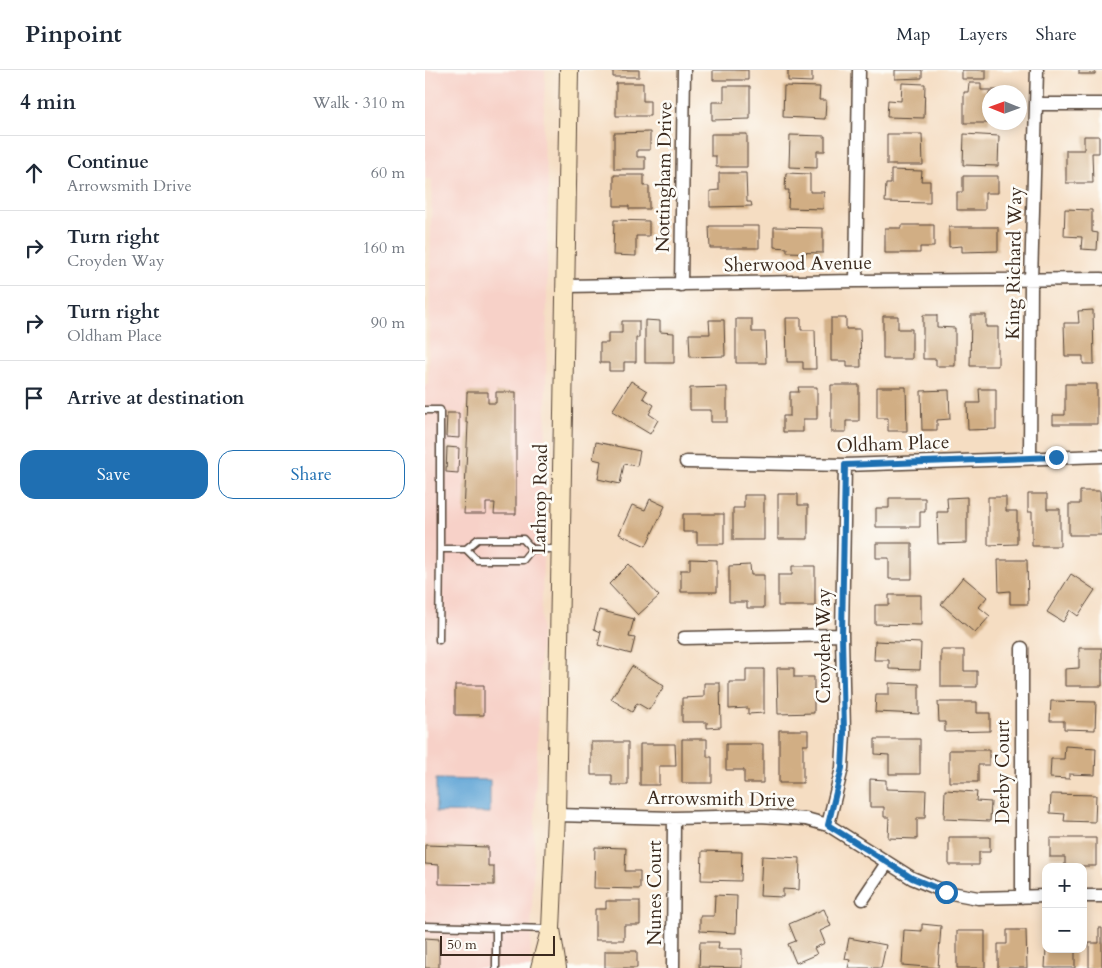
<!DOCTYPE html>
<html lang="en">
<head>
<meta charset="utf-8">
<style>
  :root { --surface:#fff; --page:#f6f6f7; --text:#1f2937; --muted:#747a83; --line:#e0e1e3; --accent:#1f6fb2 }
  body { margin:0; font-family:Cardo,serif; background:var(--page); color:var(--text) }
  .controls { position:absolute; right:15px; bottom:15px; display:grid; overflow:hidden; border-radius:10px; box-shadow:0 2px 12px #0003 }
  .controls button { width:45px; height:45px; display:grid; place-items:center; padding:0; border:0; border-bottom:1px solid var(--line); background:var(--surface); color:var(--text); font:25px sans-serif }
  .compass { position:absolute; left:557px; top:15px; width:45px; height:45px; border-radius:50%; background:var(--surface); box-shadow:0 2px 12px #0003; rotate:271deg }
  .scale { position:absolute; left:15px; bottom:12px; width:115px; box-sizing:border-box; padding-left:5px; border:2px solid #3b2a1e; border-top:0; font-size:14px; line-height:18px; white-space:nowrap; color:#3b2a1e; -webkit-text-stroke:4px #fdfcf7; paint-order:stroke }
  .stop { position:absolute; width:15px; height:15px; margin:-11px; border:4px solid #1f6fb2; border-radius:50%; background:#fff }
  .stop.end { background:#1f6fb2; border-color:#fff; box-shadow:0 1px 5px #0008 }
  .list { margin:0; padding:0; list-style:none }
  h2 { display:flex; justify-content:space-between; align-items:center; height:65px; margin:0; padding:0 20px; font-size:21px }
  h2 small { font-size:16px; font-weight:400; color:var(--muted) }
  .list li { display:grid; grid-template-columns:32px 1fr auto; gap:15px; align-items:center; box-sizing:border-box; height:75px; padding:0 20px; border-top:1px solid var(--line) }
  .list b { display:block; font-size:19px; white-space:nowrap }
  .list p { margin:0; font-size:16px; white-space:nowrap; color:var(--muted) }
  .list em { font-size:16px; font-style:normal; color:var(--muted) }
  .actions { display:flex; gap:10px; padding:15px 20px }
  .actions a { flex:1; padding:11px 0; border:1px solid var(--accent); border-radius:15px; text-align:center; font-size:18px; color:var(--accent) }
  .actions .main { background:var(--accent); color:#fff }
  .icon { flex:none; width:28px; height:28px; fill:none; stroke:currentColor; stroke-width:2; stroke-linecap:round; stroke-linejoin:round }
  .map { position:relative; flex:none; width:677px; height:898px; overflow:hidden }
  header { display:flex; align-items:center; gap:30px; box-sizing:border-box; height:70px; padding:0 25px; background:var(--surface); border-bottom:1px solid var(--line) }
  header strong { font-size:24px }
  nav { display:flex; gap:28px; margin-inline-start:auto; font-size:18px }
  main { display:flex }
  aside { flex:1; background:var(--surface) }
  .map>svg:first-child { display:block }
  .built { fill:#f7d1c8 }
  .water { fill:#61a5d6; stroke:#4e687a }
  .building { fill:#d1ae84 }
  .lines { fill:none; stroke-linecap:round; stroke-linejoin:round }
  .service-casing { stroke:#574537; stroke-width:9 }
  .minor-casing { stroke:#574537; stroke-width:15 }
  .secondary-casing { stroke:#574537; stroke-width:20 }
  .service { stroke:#fff; stroke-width:6 }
  .minor { stroke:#fff; stroke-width:12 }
  .secondary { stroke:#fae7c3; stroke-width:18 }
  .route { stroke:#1f6fb2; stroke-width:6 }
  .labels { text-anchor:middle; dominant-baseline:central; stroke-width:5; stroke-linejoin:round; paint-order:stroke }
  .street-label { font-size:19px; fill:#3b2a1e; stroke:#fdfcf7 }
</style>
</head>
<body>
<header>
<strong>Pinpoint</strong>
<nav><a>Map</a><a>Layers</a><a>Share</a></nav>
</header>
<main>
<aside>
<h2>4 min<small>Walk · 310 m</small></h2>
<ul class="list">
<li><svg class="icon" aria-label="ahead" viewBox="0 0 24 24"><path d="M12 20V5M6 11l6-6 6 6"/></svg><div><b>Continue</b><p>Arrowsmith Drive</p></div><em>60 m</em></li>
<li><svg class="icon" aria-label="right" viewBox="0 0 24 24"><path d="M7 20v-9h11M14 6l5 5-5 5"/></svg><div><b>Turn right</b><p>Croyden Way</p></div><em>160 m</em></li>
<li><svg class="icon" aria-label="right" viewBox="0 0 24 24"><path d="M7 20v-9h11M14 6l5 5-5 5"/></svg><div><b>Turn right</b><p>Oldham Place</p></div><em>90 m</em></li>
<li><svg class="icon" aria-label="arrive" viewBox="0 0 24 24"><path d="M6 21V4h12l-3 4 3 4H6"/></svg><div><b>Arrive at destination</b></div></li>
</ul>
<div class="actions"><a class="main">Save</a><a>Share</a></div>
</aside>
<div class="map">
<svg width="677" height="898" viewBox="0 0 677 898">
  <rect width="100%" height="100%" fill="#fdfcf7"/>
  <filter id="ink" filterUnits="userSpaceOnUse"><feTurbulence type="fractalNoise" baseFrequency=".02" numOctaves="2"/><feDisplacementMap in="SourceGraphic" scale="10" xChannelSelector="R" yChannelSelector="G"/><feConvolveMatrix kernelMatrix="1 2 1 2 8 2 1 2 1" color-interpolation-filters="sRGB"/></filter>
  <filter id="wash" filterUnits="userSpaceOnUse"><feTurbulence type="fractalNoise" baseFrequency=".0096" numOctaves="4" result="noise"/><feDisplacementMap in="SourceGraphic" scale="20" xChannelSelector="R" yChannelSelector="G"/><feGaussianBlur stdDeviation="1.12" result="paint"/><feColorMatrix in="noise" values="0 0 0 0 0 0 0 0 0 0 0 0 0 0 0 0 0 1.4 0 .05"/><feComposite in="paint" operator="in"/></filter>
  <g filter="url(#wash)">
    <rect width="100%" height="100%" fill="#f5ddc2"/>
    <path class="built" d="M0 0H120L118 76 123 110 120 429 105 898H0V315H3L7 109H0Z"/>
    <path class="water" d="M11 709 65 710V743L11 742Z"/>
    <g id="blocks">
      <path class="building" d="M188 0H214V7H188Z
        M288 0H323V10H288Z
        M363 0H387V12L363 11Z
        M470 0H497V8L470 9Z
        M537 0H561V9H537Z
        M654 0H670V4H654Z
        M191 13H218V31H225V46H191Z
        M477 13 500 14 499 48 462 47 463 30 476 31Z
        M544 13H556V20H576V22H564V53H539V22H543Z
        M299 16H325V49L287 50V32H299Z
        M359 16 395 17 394 30H401L400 49 358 47Z
        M225 62V80H212V87H220V99H189V63Z
        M286 64H322V97H291V86H286Z
        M462 64H497L498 95H462Z
        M539 64 574 66 573 96 538 95Z
        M365 65 400 66V81H392V98L364 97Z
        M659 66H674V83H667L668 113H641V80H659Z
        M466 100 497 101 496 111H505V133L460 132 461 114H466Z
        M294 103H321L322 132H326L327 136 285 137V121L294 120Z
        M361 103 385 104V122H399L398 139 363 138 364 120H360Z
        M189 105H219V116H224V139H204V136H189Z
        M538 106H573V123H560V140H532V122H538Z
        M640 139 667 140V162L673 163 672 180 656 179 657 167 639 166Z
        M189 150 224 151V166H211V186L188 185Z
        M476 155H509V177H495V183H460V158H476Z
        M284 156H334V178H285Z
        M349 157 398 158V183L362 182V178L349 177Z
        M524 157H573V181L537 182V176L524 177Z
        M668 240 669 294H658V286H640L639 253H654L653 241Z
        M498 245H512V257L530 258V296H511V289H498Z
        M546 245H561V257H573V296H545Z
        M458 246H473V259H487V289H458Z
        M361 248H376V260H390L391 299H378V292H362Z
        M406 248H421V259H435L436 297H422V291H406Z
        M311 249H327V262H340L341 293H311Z
        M220 250 235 251V262L249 263V293H220Z
        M284 250H299L300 286 265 287 264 264H285Z
        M197 251H214V268H211V292H199V301H184V293H175V273H183V263H197Z
        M206 311 222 321 218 328 229 335 224 344 233 350 225 364 187 341Z
        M640 314H672V354H628V345H640Z
        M406 315H434V351H421V362H406Z
        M302 317V352H286V340H265V318Z
        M373 317H392V349H378V362H358V346H365V322H374Z
        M452 317H481L482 361H463V348H452Z
        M554 319H571V359L543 360 542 333H555Z
        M524 320 525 349 512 350V360H497L496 321Z
        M42 322H63V333H71V322H91V444H69L70 433H61V444H39L43 353H41Z
        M22 343H34V368L21 367Z
        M171 372 215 381 212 396 199 394 195 414 173 409 176 391 168 389Z
        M22 377 34 378 33 403 21 402Z
        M655 421H675L677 465H644V434H655Z
        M353 424H373V435H383V469H353Z
        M603 424H622V439H635V476H607V442H603Z
        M319 425H339V470H308V438H319Z
        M542 427V473L513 474 512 442H523L522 428Z
        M563 427H581V441H592V474L563 475Z
        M464 428H500V442H495V457H451V438H464Z
        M225 429 240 436 221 476 194 464 207 435 220 440Z
        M258 444H299V474H272V462H258Z
        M451 473H487V509H464V488H451Z
        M265 489 292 490V522H256V500H265Z
        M573 490H602L603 534H585V521L574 522Z
        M204 494 234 526 213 545 184 514Z
        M325 495 326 505H339V538H322V532H304V496Z
        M367 496H390V536H353V505H367Z
        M646 504 670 520 653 546 645 540 638 552 622 542Z
        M538 507 562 527 554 537 565 546 550 563 516 534Z
        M464 525H496V555L450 554V535H464Z
        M174 540 209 549 204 567 210 568 206 584 173 575 176 562 169 559Z
        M450 571 496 573 495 600 464 599V590H449Z
        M654 578H677V616H640V599L654 598Z
        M516 580H539V601H552V617H516Z
        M207 596 239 616 224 640 212 633 207 642 186 629Z
        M352 598H369V607H389V643L353 644Z
        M321 599H339V643L323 644V638L304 639V612H321Z
        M279 613H295L296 657 282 658V652H257V628L279 627Z
        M464 613 494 614V644L450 642 451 624H464Z
        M30 615H59V645H30Z
        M626 631 671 632 670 660 639 659V651H625Z
        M513 632H552V643H565V661L520 662V652H514Z
        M354 660H383V675H378V713H354Z
        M257 669H282V687H287V713H257Z
        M450 669H495V704H464V685L450 684Z
        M166 672H203V715H187V705H166Z
        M215 674H250L251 696H234V715H215Z
        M301 674H338V713H319V700H301Z
        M640 676 671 678 670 705 644 704V709L625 708 626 689H639Z
        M524 680H564V695H553V712H524Z
        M445 709 461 710V719L501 720 500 748H492V769L463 768 464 747H459V737H445Z
        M520 720 552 722 551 731 566 732 565 751 519 749Z
        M626 724 671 725 670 752 639 751 640 744 625 743Z
        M524 767H565V782H554V795H524Z
        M625 768H671V796H640V787H625Z
        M0 775 63 777V796H69V815L14 814V795L0 794Z
        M170 777 201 778 200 801H215V819L169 818Z
        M277 781 317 782 316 811 276 810Z
        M337 786 375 788 374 820 358 819V827L335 826Z
        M290 825 312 826 311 863 275 861V846H289Z
        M181 831H215V855H199V870H170V839H181Z
        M399 839 406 856 395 861 400 873 389 878 392 884 371 893 363 874 371 871 364 854Z
        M497 854 516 856 513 898 477 895 479 860 497 861Z
        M674 858H677V898H664V873H674Z
        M582 860H601L602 898H573V874H582Z
        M532 861H560V898H532Z
        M0 868 14 869V898H0Z
        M424 868 461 875 456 898H423L425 890 420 889Z
        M275 872H294L293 879H317V898L274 897Z
        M621 879H650V898H620Z
        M180 881H212V898H180Z"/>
    </g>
  </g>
  <g filter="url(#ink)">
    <use href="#blocks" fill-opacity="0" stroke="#574537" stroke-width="1"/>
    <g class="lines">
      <g class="service-casing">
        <path id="service" d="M0 340H15V479H41
          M107 479 98 490H52L41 479 53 469H98L107 479H134
          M14 570 15 479
          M0 856 124 859
          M71 898V858"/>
      </g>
      <g class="minor-casing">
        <path id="minor" d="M612 34H677
          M431 211 434 0
          M256 215 259 0
          M141 216 431 211 677 209
          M605 387 606 211 612 0
          M261 392 420 395 677 386
          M259 568 417 565
          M131 745 249 748 335 746 381 749 403 755 487 808 521 822 553 828 621 826
          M403 755 417 698 419 663 417 565 420 395
          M658 826H677
          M597 827V578
          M438 829 462 793
          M248 898 249 748"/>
      </g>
      <g class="secondary-casing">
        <path id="secondary" d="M115 898 124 864
          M132 898 126 859 131 745 144 0"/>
      </g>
      <use href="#service" class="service"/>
      <use href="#minor" class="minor"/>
      <use href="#secondary" class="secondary"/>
    </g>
  </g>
  <g class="lines" filter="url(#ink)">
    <path class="route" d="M521 822 487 808 403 755 417 698 419 663 417 565 420 395 631 387"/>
  </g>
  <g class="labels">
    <g class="street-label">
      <text transform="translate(239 107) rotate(-89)">Nottingham Drive</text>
      <text transform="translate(589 193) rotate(-89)">King Richard Way</text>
      <text transform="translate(373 194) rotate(-1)">Sherwood Avenue</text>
      <text transform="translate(468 374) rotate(-2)">Oldham Place</text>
      <text transform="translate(115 429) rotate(-89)">Lathrop Road</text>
      <text transform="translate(399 576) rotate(-90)">Croyden Way</text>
      <text transform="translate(578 702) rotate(-90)">Derby Court</text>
      <text transform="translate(296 729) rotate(1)">Arrowsmith Drive</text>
      <text transform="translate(230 823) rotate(-90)">Nunes Court</text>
    </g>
  </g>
</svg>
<div class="controls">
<button>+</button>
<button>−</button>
</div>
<svg class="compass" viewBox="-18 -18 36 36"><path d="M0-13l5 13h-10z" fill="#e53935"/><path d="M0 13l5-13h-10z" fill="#747a83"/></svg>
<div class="scale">50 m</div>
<div class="stop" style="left:521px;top:822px"></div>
<div class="stop end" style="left:631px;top:387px"></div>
</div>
</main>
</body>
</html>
